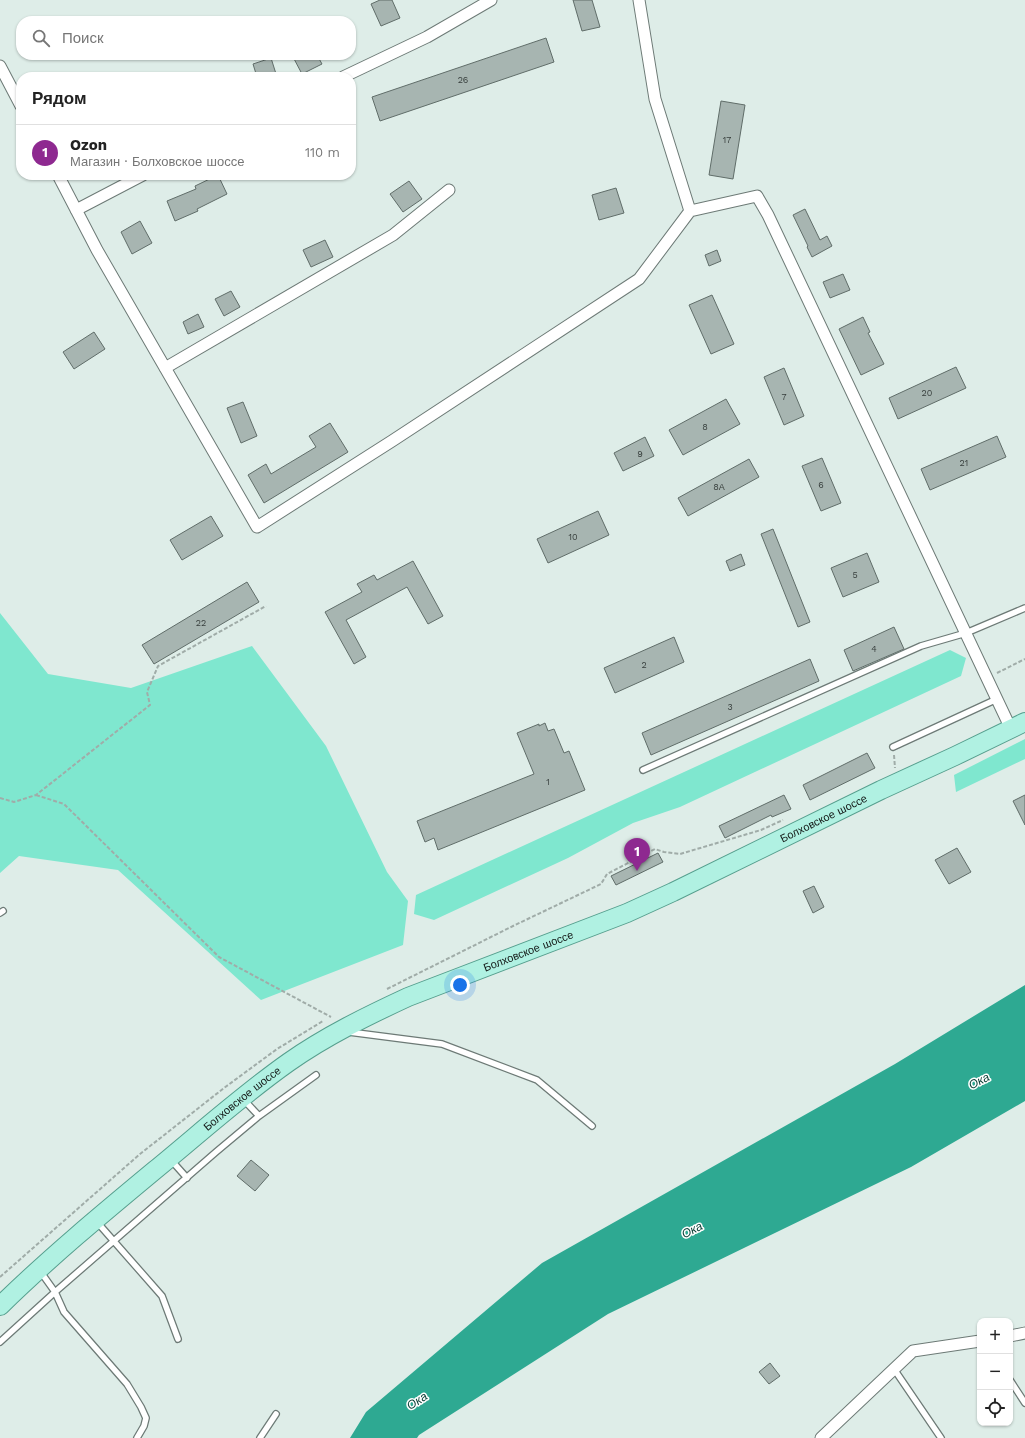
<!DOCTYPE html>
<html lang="ru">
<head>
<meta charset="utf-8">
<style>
  :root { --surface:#fff; --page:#f6f6f6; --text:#222; --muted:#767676; --line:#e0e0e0; --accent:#8e2990 }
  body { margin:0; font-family:"Work Sans",sans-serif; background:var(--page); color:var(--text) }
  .controls { position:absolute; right:12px; bottom:12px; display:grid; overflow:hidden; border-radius:8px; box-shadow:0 1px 3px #0004 }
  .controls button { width:36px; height:36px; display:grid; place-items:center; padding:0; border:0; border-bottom:1px solid var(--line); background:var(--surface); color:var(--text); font:20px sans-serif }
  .you { position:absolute; left:460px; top:985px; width:14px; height:14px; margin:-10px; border:3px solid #fff; border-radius:50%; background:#1a73e8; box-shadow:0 0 0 6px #1a73e833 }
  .badge { display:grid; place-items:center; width:26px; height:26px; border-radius:50%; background:var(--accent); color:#fff; font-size:13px; font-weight:700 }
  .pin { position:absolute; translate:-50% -33px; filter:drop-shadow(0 1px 2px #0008) }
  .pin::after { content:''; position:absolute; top:21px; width:14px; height:12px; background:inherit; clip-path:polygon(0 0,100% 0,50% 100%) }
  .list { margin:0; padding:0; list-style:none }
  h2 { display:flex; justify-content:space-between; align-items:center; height:52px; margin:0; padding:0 16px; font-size:17px }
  h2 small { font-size:13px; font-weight:400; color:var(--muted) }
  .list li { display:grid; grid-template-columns:26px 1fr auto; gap:12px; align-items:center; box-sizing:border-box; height:56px; padding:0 16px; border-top:1px solid var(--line) }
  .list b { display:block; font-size:15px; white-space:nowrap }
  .list p { margin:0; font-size:13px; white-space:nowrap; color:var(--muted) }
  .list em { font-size:13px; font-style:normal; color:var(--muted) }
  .icon { flex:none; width:22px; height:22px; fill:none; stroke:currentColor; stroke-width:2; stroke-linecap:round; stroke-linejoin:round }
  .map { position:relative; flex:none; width:1025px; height:1438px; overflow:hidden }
  .search { position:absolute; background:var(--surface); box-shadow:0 1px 3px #0004; left:16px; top:16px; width:340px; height:44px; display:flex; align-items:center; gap:10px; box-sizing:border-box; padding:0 14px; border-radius:16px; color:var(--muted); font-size:15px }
  .panel { position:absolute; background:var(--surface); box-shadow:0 1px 3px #0004; left:16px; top:72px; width:340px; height:108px; border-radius:16px }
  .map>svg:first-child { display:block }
  .green { fill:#7fe7cf }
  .water { fill:#2ea992 }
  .building { fill:#a7b5b1; stroke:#606d69 }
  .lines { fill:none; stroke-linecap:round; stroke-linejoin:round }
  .service-casing { stroke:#6d7a76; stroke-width:8 }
  .minor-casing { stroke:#6d7a76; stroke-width:13 }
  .primary-casing { stroke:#569f8e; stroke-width:20 }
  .path { stroke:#a0aca8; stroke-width:2; stroke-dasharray:4 2; stroke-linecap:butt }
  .service { stroke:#fff; stroke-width:5.5 }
  .minor { stroke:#fff; stroke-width:11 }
  .primary { stroke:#b0f1e2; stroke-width:18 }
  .labels { text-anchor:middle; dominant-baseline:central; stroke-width:3; stroke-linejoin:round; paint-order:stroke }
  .number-label { font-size:9px; fill:#373e3c }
  .street-label { font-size:11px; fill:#121715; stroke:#fff }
  .water-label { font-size:12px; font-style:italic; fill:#073d33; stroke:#fff }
</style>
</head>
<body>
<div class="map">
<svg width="1025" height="1438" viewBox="0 0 1025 1438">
  <rect width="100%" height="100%" fill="#deede8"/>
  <path class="green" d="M0 613 48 674 131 688 252 646 326 746 387 872 408 901 403 945 261 1000 118 870 19 856 0 873Z
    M950 650 966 658 961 676 680 807 633 823 568 858 434 920 414 914 416 895Z
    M1025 739V759L956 792 954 775Z"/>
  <path class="water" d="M1025 985V1101L911 1167 608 1314 419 1435 417 1438H350L366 1412 542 1263 895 1064Z"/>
  <path class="building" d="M380 0H392L400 18 381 26 371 4Z
    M573 0H592L600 27 582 31Z
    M546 38 554 62 380 121 372 97Z
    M292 55H317L322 64 302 74Z
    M271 58 277 77H257L253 64Z
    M721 101 745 105 733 179 709 175Z
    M218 175 227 194 197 209 198 211 175 221 167 201 196 189 195 186Z
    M409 181 422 199 403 212 390 194Z
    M616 188 624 213 599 220 592 195Z
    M805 209 820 240 827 236 832 246 812 257 807 247 808 246 793 215Z
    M140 221 152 243 132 254 121 232Z
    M325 240 333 257 311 267 303 250Z
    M717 250 721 261 709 266 705 255Z
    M843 274 850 290 830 298 823 282Z
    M231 291 240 307 224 316 215 299Z
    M712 295 734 344 711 354 689 305Z
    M198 314 204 327 188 334 183 322Z
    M863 317 870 332 868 333 884 364 861 375 839 329Z
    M94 332 105 349 74 369 63 352Z
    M956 367 966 388 898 419 889 398Z
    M784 368 804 416 784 425 764 377Z
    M726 399 740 424 683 455 669 430Z
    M243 402 257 436 241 443 227 408Z
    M330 423 348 452 264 503 248 475 266 464 271 474 316 447 309 436Z
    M997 436 1006 457 930 490 921 469Z
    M645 437 654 456 623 471 614 453Z
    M822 458 841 503 821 511 802 466Z
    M749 459 759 477 688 516 678 498Z
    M598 511 609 535 548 563 537 539Z
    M211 516 223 536 182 560 170 540Z
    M773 529 810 622 798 627 761 534Z
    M867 553 879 582 843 597 831 568Z
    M741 554 745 565 730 571 726 561Z
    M413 561 443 616 428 624 407 587 346 620 366 657 354 664 325 612 362 592 357 584 374 575 377 580Z
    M247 582 259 602 154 664 142 645Z
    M894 627 904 649 853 671 844 650Z
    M674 637 684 662 615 693 604 668Z
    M810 659 819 681 651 755 642 733Z
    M545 723 548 731 554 729 564 753 569 751 585 790 438 850 434 838 425 842 417 821 534 774 517 733 539 724V726Z
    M867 753 875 768 810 800 803 785Z
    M784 795 791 809 772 817 771 815 725 838 719 826Z
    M1025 795V825L1013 801Z
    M957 848 971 872 949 884 935 860Z
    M658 853 663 862 616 885 611 876Z
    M814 886 824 907 813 913 803 891Z
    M251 1160 269 1175 255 1191 237 1176Z
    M770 1363 780 1376 769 1384 759 1372Z"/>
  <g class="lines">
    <g class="service-casing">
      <path id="service" d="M893 747 997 699
        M643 770 921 646 966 633 1025 608
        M0 913 3 911
        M349 1032 442 1044 537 1080 592 1126
        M244 1100 259 1116
        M171 1160 187 1178
        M97 1222 162 1296 178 1339
        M40 1271 55 1292 64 1312 127 1384 141 1407 146 1418 144 1426 137 1438
        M0 1342 55 1292 216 1152 259 1116 316 1075
        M894 1369 941 1438
        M1010 1380 1025 1403
        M260 1438 276 1414"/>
    </g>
    <g class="minor-casing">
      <path id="minor" d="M639 0 655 99 690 211
        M0 66 21 106
        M343 77 427 37 491 0
        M58 175 97 250 257 527 392 441 639 279 690 211 757 196 768 215 1011 729
        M76 210 143 175
        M165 368 393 235 449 190
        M1010 1336 1025 1333
        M821 1438 913 1351 980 1341"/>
    </g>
    <g class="primary-casing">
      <g id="primary">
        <path id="s1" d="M0 1306C49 1258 102 1214 155 1170 199 1134 242 1095 289 1062 326 1036 367 1016 408 997L627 913 673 892 881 790 955 756 1025 722"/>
      </g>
    </g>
    <path class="path" d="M997 673 1025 659
      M894 755 895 768
      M36 795 64 804 219 957 331 1017
      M0 798 14 802 36 795 150 705 147 692 158 666 266 606
      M387 989 513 926 601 884 607 874 655 849 664 852 680 854 761 830 783 820
      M0 1277 140 1154 224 1088 277 1049 323 1021"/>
    <use href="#service" class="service"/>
    <use href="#minor" class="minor"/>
    <use href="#primary" class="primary"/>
  </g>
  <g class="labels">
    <g class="number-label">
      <text x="463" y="80">26</text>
      <text x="727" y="140">17</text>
      <text x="927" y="393">20</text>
      <text x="784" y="397">7</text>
      <text x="705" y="427">8</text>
      <text x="640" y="454">9</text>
      <text x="964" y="463">21</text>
      <text x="821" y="485">6</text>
      <text x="719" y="487">8А</text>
      <text x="573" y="537">10</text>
      <text x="855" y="575">5</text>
      <text x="201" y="623">22</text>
      <text x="874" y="649">4</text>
      <text x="644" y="665">2</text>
      <text x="730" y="707">3</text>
      <text x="548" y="782">1</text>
    </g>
    <g class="street-label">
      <text stroke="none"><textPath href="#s1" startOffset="967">Болховское шоссе</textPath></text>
      <text stroke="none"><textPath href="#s1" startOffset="643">Болховское шоссе</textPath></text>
      <text stroke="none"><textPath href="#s1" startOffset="319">Болховское шоссе</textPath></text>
    </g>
    <g class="water-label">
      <text transform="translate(979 1081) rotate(-27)">Ока</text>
      <text transform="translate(692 1230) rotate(-27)">Ока</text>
      <text transform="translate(417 1401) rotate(-33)">Ока</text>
    </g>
  </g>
</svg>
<div class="controls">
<button>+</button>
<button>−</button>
<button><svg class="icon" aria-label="locate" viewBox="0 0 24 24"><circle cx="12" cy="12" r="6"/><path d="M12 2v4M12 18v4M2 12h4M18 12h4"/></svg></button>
</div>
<div class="you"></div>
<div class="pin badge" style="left:637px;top:871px">1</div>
<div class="search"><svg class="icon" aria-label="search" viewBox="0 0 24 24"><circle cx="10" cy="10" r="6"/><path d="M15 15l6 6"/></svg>Поиск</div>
<section class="panel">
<h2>Рядом<small></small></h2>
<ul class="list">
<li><span class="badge">1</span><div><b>Ozon</b><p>Магазин · Болховское шоссе</p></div><em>110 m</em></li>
</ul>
</section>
</div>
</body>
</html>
